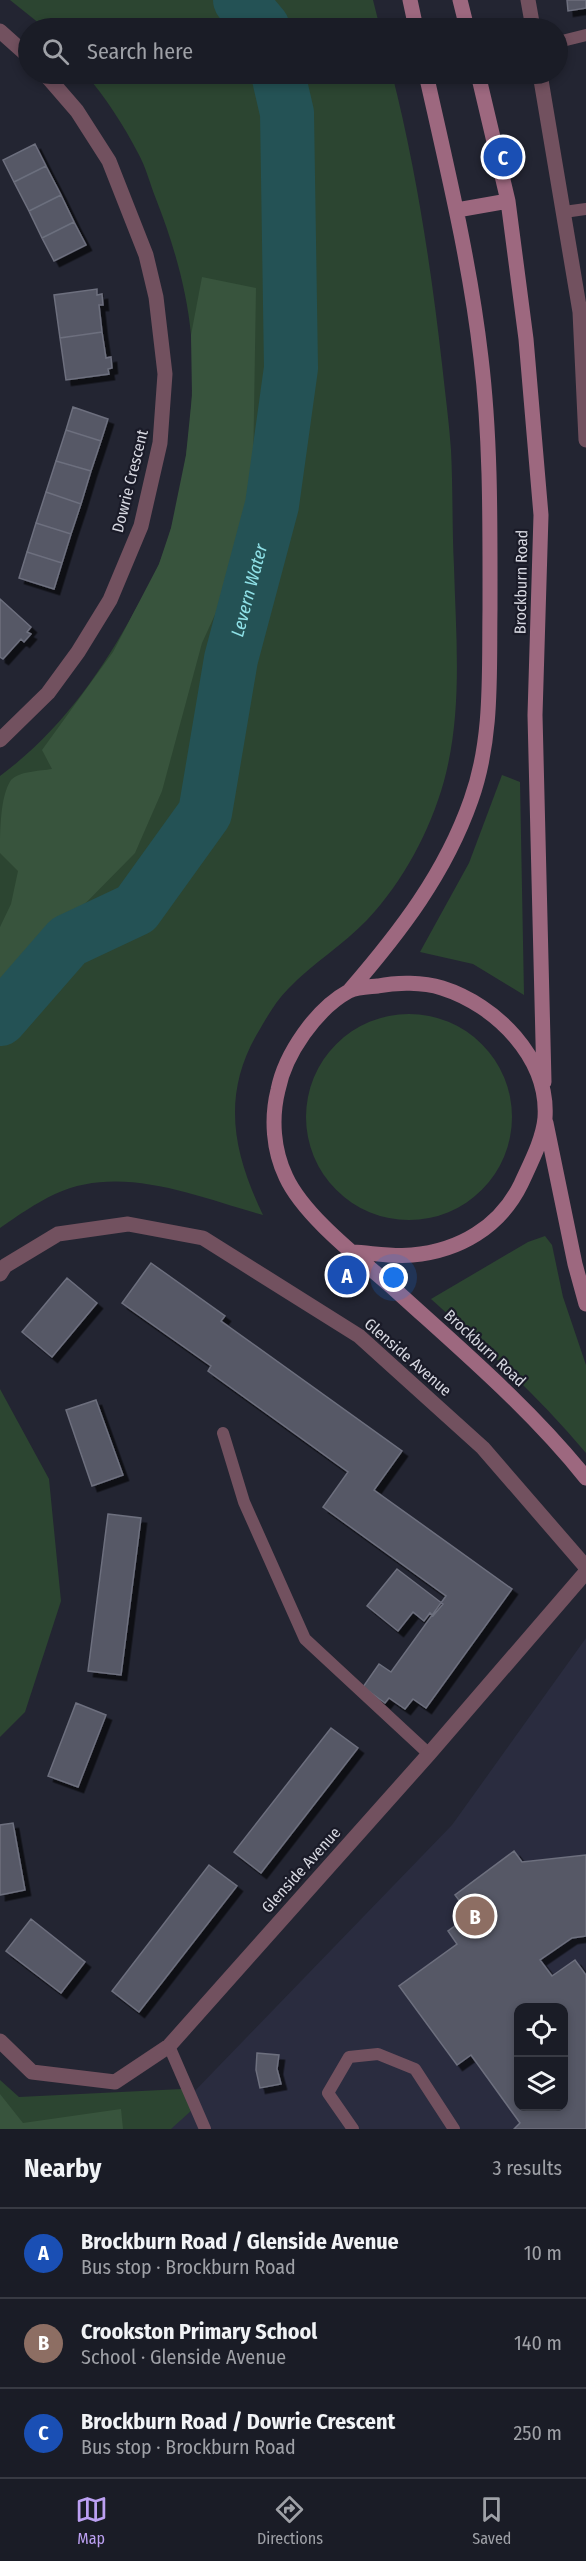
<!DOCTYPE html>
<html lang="en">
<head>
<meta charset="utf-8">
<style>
  :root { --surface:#1a1c26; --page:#23252e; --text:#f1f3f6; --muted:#9fa1a7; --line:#383a43; --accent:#bca0f2 }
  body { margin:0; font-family:"Fira Sans Condensed",sans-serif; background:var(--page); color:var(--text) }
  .controls { position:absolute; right:18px; bottom:18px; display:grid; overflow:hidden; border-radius:12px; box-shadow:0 3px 9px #0003 }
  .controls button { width:54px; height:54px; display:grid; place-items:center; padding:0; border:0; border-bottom:2px solid var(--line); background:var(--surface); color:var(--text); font:30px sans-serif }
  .you { position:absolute; left:394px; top:1278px; width:21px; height:21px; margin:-15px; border:4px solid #fff; border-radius:50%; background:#1a73e8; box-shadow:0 0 0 9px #1a73e833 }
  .badge { display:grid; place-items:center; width:39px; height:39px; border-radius:50%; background:var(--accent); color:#fff; font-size:20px; font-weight:700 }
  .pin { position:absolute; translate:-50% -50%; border:3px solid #fff; box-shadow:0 2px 6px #0006 }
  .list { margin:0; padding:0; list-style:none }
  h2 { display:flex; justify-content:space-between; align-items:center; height:78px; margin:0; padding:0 24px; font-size:26px }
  h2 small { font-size:20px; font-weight:400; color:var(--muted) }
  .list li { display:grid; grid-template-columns:39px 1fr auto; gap:18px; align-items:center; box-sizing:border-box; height:90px; padding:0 24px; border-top:2px solid var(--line) }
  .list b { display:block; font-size:22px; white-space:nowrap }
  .list p { margin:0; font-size:20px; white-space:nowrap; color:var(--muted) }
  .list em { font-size:20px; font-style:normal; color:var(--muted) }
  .icon { flex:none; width:33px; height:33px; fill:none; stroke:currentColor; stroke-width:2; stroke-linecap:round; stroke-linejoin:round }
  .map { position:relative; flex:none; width:586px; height:2129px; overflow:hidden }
  .search { position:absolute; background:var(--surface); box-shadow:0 3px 9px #0003; left:18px; right:18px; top:18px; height:66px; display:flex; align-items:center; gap:15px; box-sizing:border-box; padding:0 21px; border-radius:33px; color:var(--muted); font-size:22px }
  .sheet { height:348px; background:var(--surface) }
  nav { display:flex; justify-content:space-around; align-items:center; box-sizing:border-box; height:84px; border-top:2px solid var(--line); background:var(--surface); font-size:16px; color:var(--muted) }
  nav a { display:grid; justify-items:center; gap:3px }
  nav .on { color:var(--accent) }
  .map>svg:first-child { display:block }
  .built { fill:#2a2c3f; fill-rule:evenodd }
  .green { fill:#2c4531 }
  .forest { fill:#38543d }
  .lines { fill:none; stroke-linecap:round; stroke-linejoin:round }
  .river { stroke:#245255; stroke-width:54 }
  .building { fill:#565866; stroke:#6d6f7e; stroke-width:1.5; fill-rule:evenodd; filter:url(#shadow) }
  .lane { stroke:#72515f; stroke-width:12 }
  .street { stroke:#72515f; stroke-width:15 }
  .secondary { stroke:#9d687f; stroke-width:15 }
  .labels { text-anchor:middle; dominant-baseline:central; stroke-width:4.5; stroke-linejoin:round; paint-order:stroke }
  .street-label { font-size:16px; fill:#d7d8e1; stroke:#1a1b28 }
  .water-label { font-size:18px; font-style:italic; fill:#8fe1e7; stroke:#1a1b28 }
</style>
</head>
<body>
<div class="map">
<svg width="586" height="2129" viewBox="0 0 586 2129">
  <defs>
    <filter id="shadow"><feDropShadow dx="5.5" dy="5.5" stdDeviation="0" flood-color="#0009"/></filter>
  </defs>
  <rect width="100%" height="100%" fill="#232532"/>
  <path class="built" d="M586 1638V2129H158L452 1825ZM518 2008H564V2106H518Z"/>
  <path class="green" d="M10 0H373L380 28H45Z
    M85 74H392C416 168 431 267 442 364 445 393 449 421 451 450 453 489 452 528 454 567 456 639 463 711 444 781 430 831 403 882 367 920 343 945 313 963 288 989 277 1000 268 1015 260 1029 221 1093 232 1150 263 1215 198 1197 121 1163 55 1194 36 1203 17 1216 0 1228V776C58 733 100 675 134 612 143 596 153 580 159 564 184 503 197 401 191 335 187 290 173 242 156 199 150 184 146 167 138 153 124 126 105 96 85 74Z
    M502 775 520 782 524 995 473 964 420 952 469 863Z
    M306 1117a103 103 0 1 1 206 0a103 103 0 1 1-206 0Z
    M545 1236 552 1245 563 1297 586 1365V1453C539 1397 485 1348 431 1299L528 1242Z
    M0 1389 49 1479 61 1601 25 1712 0 1737Z
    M0 2080 19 2097 182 2089 192 2110 171 2129H0Z"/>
  <path class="forest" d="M202 277 256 288 252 534 202 643 162 791 135 853 69 920 26 976 0 994V927L11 904 18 871 0 853C0 832 0 796 11 780 20 771 40 771 52 769L42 750 113 652 159 564 171 528 186 455 192 396 191 335Z
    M0 2094 23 2123 121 2109 123 2129H0Z"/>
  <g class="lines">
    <g class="river">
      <path d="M240 0 263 28"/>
      <path id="s1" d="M0 1019 68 941 136 909 205 813 231 659 272 505 291 368 287 113 278 74"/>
    </g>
  </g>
  <path class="building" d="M567 0H586V8L568 11Z
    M35 144 46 166 14 182 3 160Z
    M46 166 61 195 29 211 14 182Z
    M61 195 74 222 42 238 29 211Z
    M74 222 86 245 54 261 42 238Z
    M97 289V295L102 294 103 305H99L102 332 60 338 54 295Z
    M102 332 106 358 111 357 112 368 108 369 109 374 66 380 60 338Z
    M73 407 108 419 101 441 66 430Z
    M66 430 101 441 91 471 56 461Z
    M56 461 91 471 81 504 46 492Z
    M46 492 81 504 71 534 36 523Z
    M36 523 71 534 62 563 27 552Z
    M27 552 62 563 54 589 19 578Z
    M0 599 31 627 27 632 31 634 24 642 21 639 3 659 0 657Z
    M151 1263 225 1316 221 1321 402 1451 374 1490 512 1589 426 1708 413 1699 405 1709 389 1698 385 1703 363 1687 379 1664 391 1672 446 1596 323 1507 348 1472 208 1371 211 1366 122 1303Z
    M67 1278 97 1303 52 1357 22 1332Z
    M96 1400 123 1475 92 1486 66 1410Z
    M108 1514 141 1518 121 1675 88 1671Z
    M397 1569 443 1604 433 1616 430 1613 424 1621 413 1612 398 1631 367 1606Z
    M76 1703 106 1715 78 1787 48 1776Z
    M331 1728 358 1748 261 1873 234 1852Z
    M13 1823 25 1890 0 1895V1825Z
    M514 1851 522 1862 586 1855V1936L572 1938 540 1960 552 1976 575 1960 586 1975V2129H514L520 2123 471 2055 457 2065 399 1986 457 1944 448 1931 470 1915 455 1895ZM518 2008H564V2106H518Z
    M209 1865 237 1886 139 2012 112 1991Z
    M31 1919 85 1962 61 1993 6 1951Z
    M257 2053 279 2055 277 2069 281 2084 260 2088 256 2070Z"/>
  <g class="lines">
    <path class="lane" d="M558 42 586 35
      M564 212 586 209
      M223 1433 244 1502 305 1639 429 1754
      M169 2046 205 2129
      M353 2129 328 2093 349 2057 378 2054 415 2069 454 2129"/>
    <path class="street" d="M528 0 533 28
      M0 31 28 56
      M540 74 580 312 586 440
      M0 740 48 693 78 652 110 600 141 526 160 443 165 374 156 297 146 255 109 161 77 111 45 74
      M0 1274 5 1266 58 1234 128 1224 203 1238 359 1336 483 1448 586 1567
      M0 2041 32 2072 115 2082 169 2046 429 1754 586 1572"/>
    <path class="secondary" d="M410 0 416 28
      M460 0 467 28
      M478 74 508 201 526 339 541 515 535 715 544 1082
      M457 210 508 201
      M350 990C400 932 445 874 471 800 493 739 489 673 490 609 490 526 491 441 481 358 470 262 447 168 426 74
      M546 1123 575 1264 586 1304
      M353 1252C372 1253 393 1257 412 1255 459 1251 500 1227 521 1184 530 1164 543 1140 545 1118 549 1058 496 1005 442 988 423 982 397 982 378 986 369 987 357 987 349 991 316 1009 285 1054 278 1090 271 1118 273 1150 286 1177 304 1216 359 1258 392 1287 459 1348 529 1407 586 1478"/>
  </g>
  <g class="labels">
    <g class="street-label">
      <text transform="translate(130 481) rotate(-76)">Dowrie Crescent</text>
      <text transform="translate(521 582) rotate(-89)">Brockburn Road</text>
      <text transform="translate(485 1348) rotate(43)">Brockburn Road</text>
      <text transform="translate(408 1357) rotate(41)">Glenside Avenue</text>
      <text transform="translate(301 1870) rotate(-48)">Glenside Avenue</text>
    </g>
    <g class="water-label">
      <text stroke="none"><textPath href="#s1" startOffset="524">Levern Water</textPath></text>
    </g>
  </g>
</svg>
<div class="controls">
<button><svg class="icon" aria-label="locate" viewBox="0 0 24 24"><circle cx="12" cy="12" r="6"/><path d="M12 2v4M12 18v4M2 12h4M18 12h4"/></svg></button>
<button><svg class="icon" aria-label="layers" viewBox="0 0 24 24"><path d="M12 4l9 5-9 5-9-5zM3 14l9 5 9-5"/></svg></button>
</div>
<div class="you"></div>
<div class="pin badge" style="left:347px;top:1275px;background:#1a4fb4">A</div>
<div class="pin badge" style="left:475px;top:1916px;background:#8d6e63">B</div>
<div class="pin badge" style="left:503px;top:157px;background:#1a4fb4">C</div>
<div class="search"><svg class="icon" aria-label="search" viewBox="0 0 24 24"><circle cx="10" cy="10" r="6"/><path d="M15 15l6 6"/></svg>Search here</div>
</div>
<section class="sheet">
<h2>Nearby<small>3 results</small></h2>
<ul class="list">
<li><span class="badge" style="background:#1a4fb4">A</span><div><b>Brockburn Road / Glenside Avenue</b><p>Bus stop · Brockburn Road</p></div><em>10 m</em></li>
<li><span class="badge" style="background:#8d6e63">B</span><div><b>Crookston Primary School</b><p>School · Glenside Avenue</p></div><em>140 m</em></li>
<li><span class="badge" style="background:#1a4fb4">C</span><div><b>Brockburn Road / Dowrie Crescent</b><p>Bus stop · Brockburn Road</p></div><em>250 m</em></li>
</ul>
</section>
<nav>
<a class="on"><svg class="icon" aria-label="map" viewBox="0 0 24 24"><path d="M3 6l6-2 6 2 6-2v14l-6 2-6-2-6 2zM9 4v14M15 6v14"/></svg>Map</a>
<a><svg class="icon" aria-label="directions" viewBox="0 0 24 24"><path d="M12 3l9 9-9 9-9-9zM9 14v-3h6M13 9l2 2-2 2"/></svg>Directions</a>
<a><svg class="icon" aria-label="saved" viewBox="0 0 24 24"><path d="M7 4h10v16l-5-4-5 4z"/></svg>Saved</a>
</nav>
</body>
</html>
